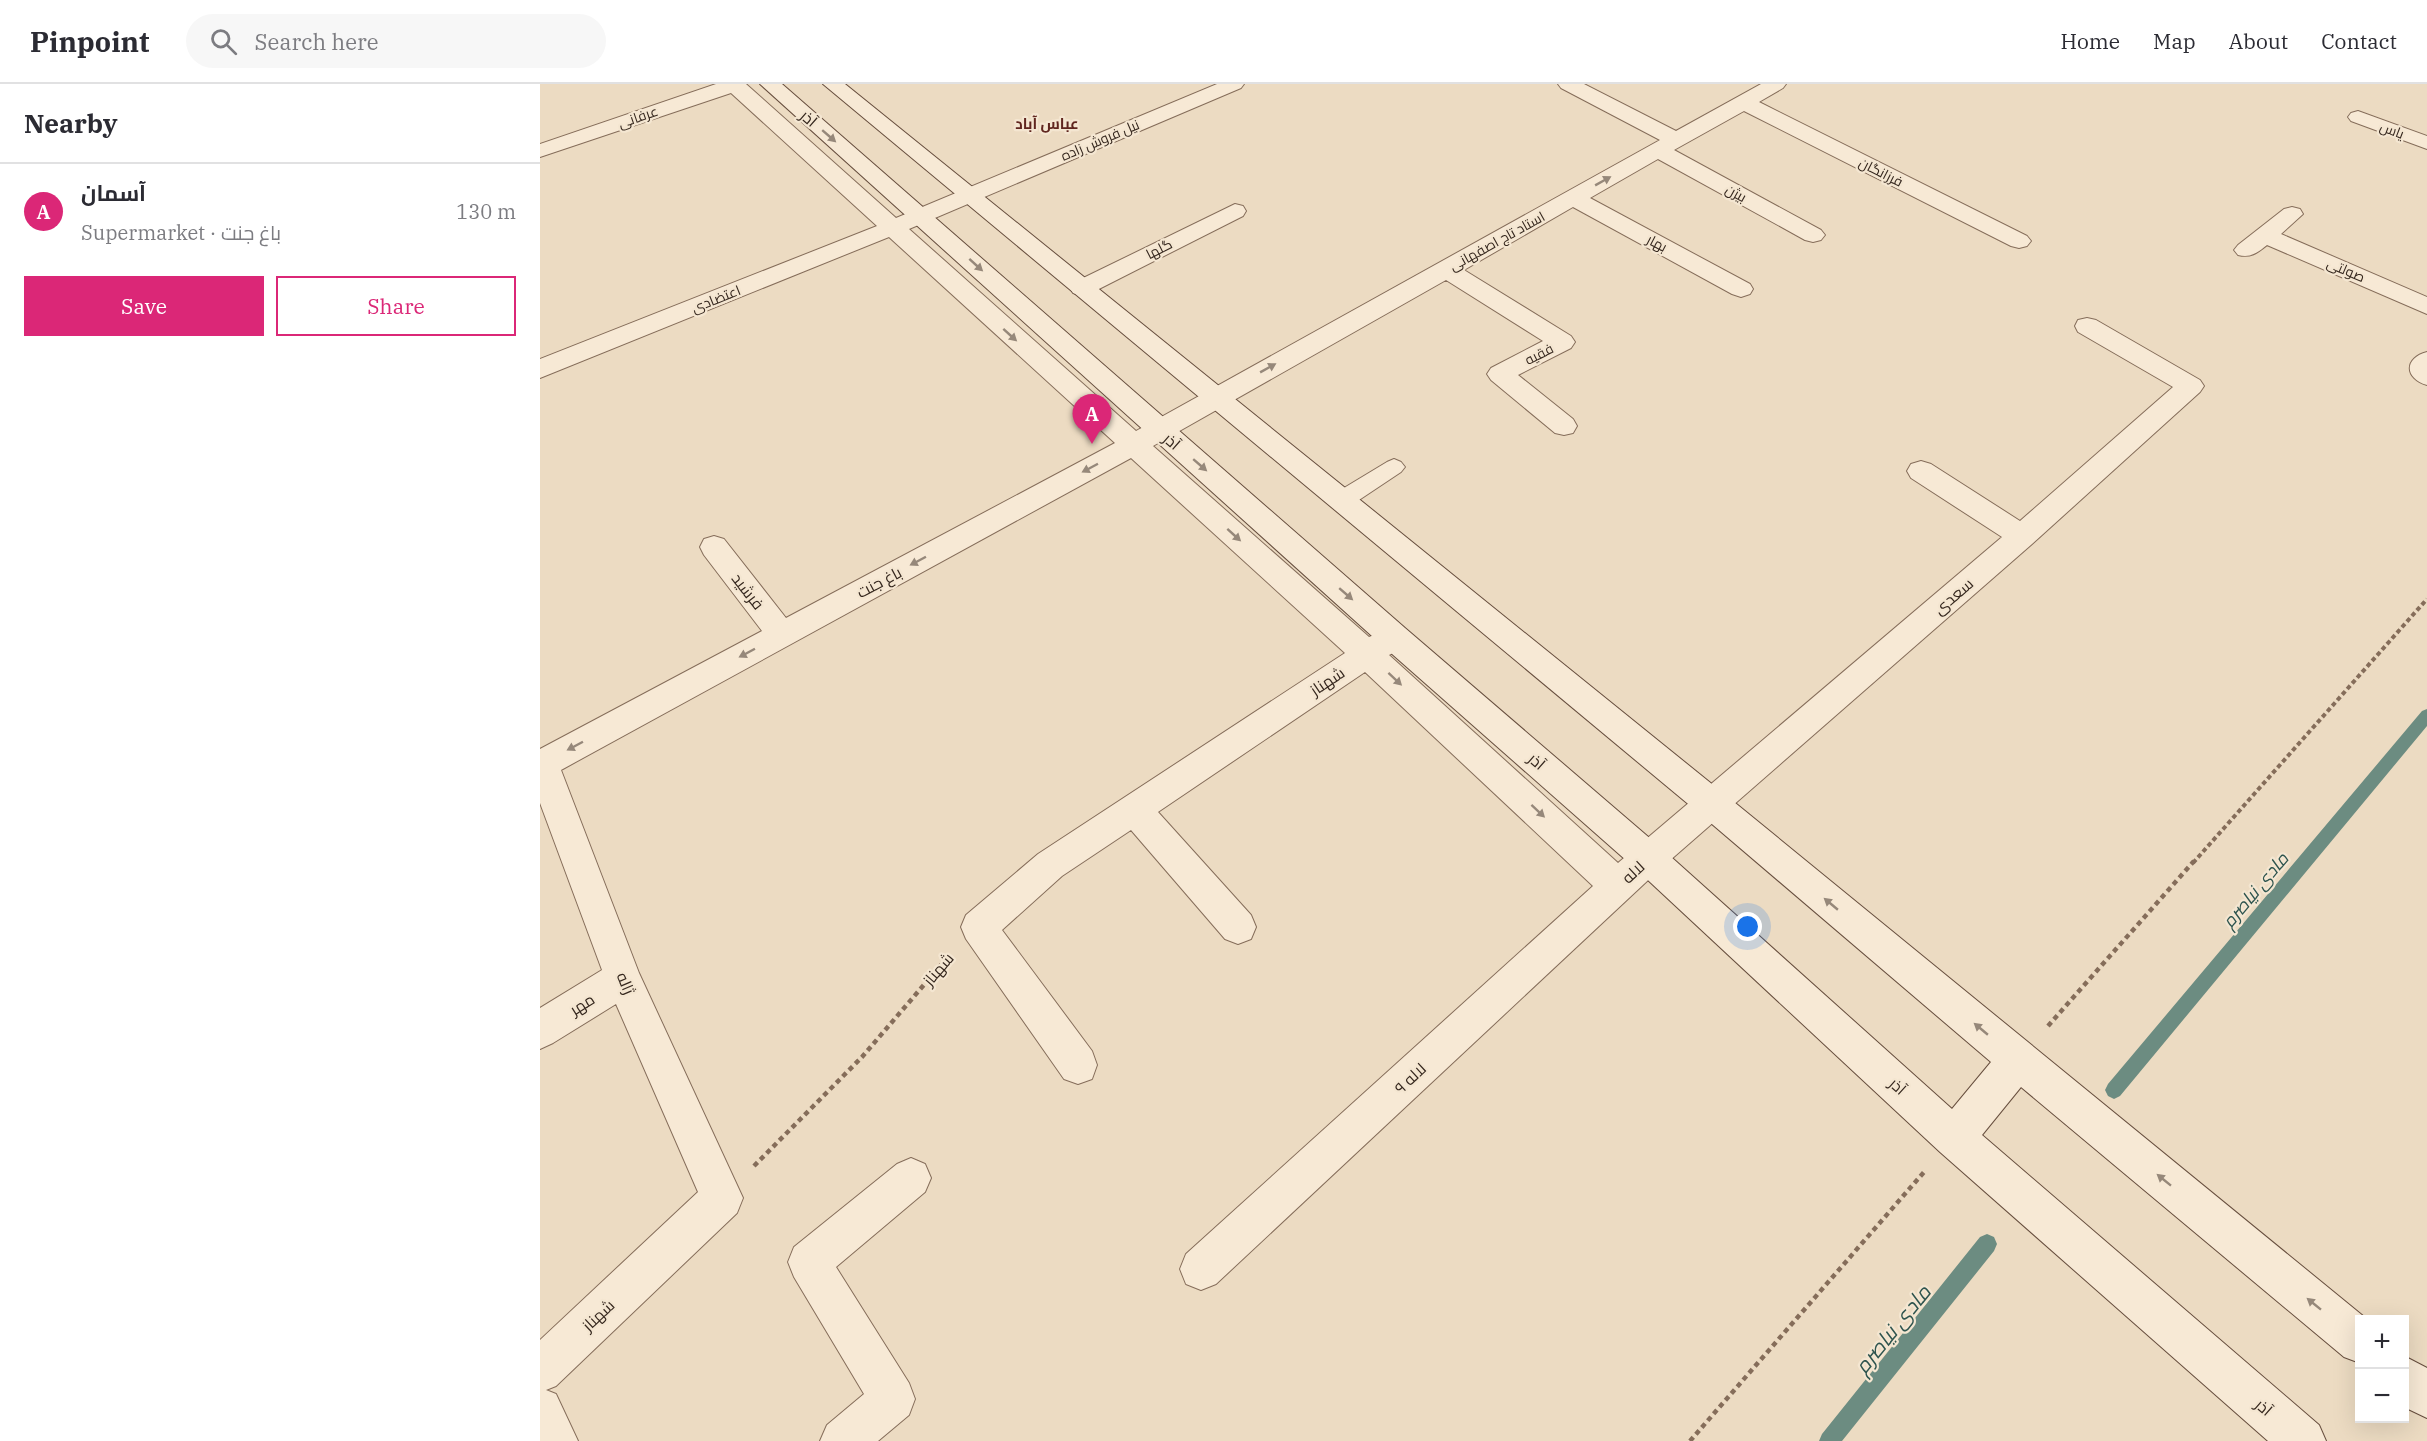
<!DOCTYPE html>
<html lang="en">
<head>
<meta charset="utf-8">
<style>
  :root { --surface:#fff; --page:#f7f7f7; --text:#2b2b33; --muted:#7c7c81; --line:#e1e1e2; --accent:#db2777 }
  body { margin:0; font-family:"IBM Plex Serif",Cairo,serif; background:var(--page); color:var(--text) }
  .controls { position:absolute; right:18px; bottom:18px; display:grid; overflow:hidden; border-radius:0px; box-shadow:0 6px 24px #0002 }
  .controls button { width:54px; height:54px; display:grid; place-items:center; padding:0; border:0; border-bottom:2px solid var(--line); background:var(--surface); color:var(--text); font:30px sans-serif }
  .you { position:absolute; left:1208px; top:843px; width:21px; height:21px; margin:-15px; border:4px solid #fff; border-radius:50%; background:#1a73e8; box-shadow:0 0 0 9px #1a73e833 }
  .badge { display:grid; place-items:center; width:39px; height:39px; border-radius:50%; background:var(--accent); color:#fff; font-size:20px; font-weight:700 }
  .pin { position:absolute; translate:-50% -50px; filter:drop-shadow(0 2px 3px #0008) }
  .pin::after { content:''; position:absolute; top:32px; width:21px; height:18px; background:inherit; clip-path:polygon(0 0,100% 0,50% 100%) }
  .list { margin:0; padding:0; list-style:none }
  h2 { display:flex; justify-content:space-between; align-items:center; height:78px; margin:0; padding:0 24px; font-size:26px }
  h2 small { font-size:20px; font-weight:400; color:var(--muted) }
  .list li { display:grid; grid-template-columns:39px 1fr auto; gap:18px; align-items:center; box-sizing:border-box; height:96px; padding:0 24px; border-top:2px solid var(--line) }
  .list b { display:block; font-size:22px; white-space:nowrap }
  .list p { margin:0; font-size:20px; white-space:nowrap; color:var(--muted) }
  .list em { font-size:20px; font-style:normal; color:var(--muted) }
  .actions { display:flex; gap:12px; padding:18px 24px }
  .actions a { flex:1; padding:14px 0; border:2px solid var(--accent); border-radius:0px; text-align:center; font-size:21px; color:var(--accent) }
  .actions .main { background:var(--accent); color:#fff }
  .icon { flex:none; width:33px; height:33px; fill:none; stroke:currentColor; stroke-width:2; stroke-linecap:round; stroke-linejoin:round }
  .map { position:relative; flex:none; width:1887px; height:1357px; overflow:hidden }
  header { display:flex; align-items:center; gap:36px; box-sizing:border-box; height:84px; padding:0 30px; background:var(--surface); border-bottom:2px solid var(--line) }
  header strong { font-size:28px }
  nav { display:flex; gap:33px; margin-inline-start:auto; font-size:21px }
  .search { width:420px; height:54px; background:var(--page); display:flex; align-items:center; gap:15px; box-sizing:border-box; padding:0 21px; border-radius:33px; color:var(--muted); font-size:22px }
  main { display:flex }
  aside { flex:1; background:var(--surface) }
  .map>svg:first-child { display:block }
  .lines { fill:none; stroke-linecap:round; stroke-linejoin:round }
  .stream { fill:#6c8c81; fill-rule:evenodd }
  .lane-casing { stroke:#856d5a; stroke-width:2 }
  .street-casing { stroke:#856d5a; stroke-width:2 }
  .secondary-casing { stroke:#674e3e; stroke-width:2 }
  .path-far1 { stroke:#856d5a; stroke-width:4; stroke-dasharray:4.5 3; stroke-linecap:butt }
  .path { stroke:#856d5a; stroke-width:4.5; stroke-dasharray:5 4; stroke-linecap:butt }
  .lane { fill:#f7e9d5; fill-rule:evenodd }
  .street { fill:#f7e9d5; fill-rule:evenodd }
  .secondary { fill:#f7e9d5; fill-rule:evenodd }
  .oneway { fill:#96887a }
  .labels { text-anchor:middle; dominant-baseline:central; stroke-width:4.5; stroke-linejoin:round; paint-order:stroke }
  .far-street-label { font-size:14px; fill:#35271e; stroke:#f4e6d1 }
  .far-neighbourhood-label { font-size:15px; font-weight:bold; fill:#60261f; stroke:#f4e6d1 }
  .street-label { font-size:16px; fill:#35271e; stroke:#f4e6d1 }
  .water-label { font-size:18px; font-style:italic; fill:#2e544e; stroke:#f4e6d1 }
  .near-water-label { font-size:21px; font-style:italic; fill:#2e544e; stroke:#f4e6d1 }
</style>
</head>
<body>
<header>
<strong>Pinpoint</strong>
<div class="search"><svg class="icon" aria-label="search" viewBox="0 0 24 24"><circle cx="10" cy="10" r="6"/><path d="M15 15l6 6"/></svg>Search here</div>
<nav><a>Home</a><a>Map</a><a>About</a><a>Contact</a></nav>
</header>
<main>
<aside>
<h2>Nearby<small></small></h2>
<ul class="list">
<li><span class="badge">A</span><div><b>آسمان</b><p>Supermarket · باغ جنت</p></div><em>130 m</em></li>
</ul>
<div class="actions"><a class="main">Save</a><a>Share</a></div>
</aside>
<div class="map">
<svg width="1887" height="1357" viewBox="0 0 1887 1357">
  <rect width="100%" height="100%" fill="#ecdbc2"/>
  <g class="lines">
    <path class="stream" d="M1887 625V642L1580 1012 1574 1015 1568 1012 1565 1006 1568 1000 1882 627Z
      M1447 1150 1454 1153 1457 1160 1454 1167 1302 1357H1279L1282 1350 1440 1153Z"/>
    <g class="lane-casing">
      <path id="lane" d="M854 375 861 378 865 383 861 388 810 422 802 424 794 422 791 416 794 410 847 378Z"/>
    </g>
    <g class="street-casing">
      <path id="street" d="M176 0H206L356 134 677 0H704L701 4 369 145 596 347 1120 56 1021 4 1018 0H1044L1136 47 1221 0H1246L1243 4 1219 18 1487 152 1491 157 1487 162 1479 164 1471 162 1204 27 1134 66 1281 146 1285 151 1281 156 1273 158 1265 156 1118 75 1050 114 1210 200 1213 205 1210 210 1201 213 1192 210 1033 123 924 186 1031 252 1035 258 1031 264 978 291 1033 335 1037 342 1033 349 1024 351 1015 349 951 296 947 290 951 284 1003 257 906 196 613 362 829 553 844 547 855 550 859 559 855 568 849 571 1078 779 1462 453 1371 394 1367 387 1371 380 1381 377 1391 380 1480 437 1633 303 1538 248 1535 242 1538 236 1547 234 1556 236 1660 296 1664 302 1660 308 1492 460 1120 785 676 1200 661 1206 646 1200 640 1185 646 1170 1053 802 825 588 618 728 711 831 716 843 711 855 698 860 685 855 591 746 522 792 462 846 552 967 557 981 552 995 538 1000 524 995 426 855 421 843 426 831 498 770 805 569 591 374 21 686 99 889 203 1114 197 1129 16 1302 6 1306 16 1310 38 1357H0V1256L158 1108 76 920 13 959 0 965V924L62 886 0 719V665L222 547 164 471 160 463 164 455 174 452 184 455 246 534 575 359 349 153 0 294V275L337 142 191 9 0 73V60Z
        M1818 27 1887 52V65L1811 37 1808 33 1811 29Z
        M695 120 703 122 706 127 703 132 551 209 542 212 533 209 530 204 533 199Z
        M1752 123 1760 125 1763 130 1741 150 1887 213V230L1727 161C1717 169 1711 174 1698 171L1694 166 1698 161 1744 125Z
        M1887 268V301C1864 294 1864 274 1887 268Z
        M371 1074 385 1080 391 1094 385 1108 296 1183 369 1299 375 1315 369 1331 338 1357H280L287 1341 324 1310 254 1193 248 1178 254 1163 357 1080Z"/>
    </g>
    <g class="secondary-casing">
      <path id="secondary" d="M220 0H242L865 544 1120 763 1412 1025 1451 978 1159 729 283 0H305L1183 709 1828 1236H1820V1279L1804 1273 1481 1003 1442 1051 1779 1341 1786 1357H1728L1400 1068 1096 785 843 562Z
        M1864 1272 1887 1284V1334L1864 1323Z"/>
    </g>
    <path class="path-far1" d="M1653 779 1887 515"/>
    <path class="path" d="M1508 942 1654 777
      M214 1082 322 973 407 874
      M1150 1357 1384 1088"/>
    <use href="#lane" class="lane"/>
    <use href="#street" class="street"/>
    <use href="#secondary" class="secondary"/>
  </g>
  <defs><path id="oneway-solid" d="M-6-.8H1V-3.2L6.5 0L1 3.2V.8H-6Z" transform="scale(1.5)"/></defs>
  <g class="oneway">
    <use href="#oneway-solid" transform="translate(289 52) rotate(41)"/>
    <use href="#oneway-solid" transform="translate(1063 97) rotate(-29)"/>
    <use href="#oneway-solid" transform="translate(436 181) rotate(42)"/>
    <use href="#oneway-solid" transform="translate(470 251) rotate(42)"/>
    <use href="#oneway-solid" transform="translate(728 284) rotate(-29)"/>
    <use href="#oneway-solid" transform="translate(660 381) rotate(41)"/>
    <use href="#oneway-solid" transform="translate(550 384) rotate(152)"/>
    <use href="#oneway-solid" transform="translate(694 451) rotate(42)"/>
    <use href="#oneway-solid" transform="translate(378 477) rotate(152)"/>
    <use href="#oneway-solid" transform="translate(806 510) rotate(41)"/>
    <use href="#oneway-solid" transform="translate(207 569) rotate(152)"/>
    <use href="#oneway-solid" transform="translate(855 595) rotate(43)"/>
    <use href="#oneway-solid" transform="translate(35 662) rotate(152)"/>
    <use href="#oneway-solid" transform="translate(998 727) rotate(43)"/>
    <use href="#oneway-solid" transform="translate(1291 820) rotate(-140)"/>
    <use href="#oneway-solid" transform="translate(1441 945) rotate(-140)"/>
    <use href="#oneway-solid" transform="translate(1624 1096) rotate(-141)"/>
    <use href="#oneway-solid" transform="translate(1774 1220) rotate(-141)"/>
  </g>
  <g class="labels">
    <g class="far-street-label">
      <text transform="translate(98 33) rotate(-19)">عرفانی</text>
      <text transform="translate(1852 46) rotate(21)">یاس</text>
      <text transform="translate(560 56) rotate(-23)">نیل فروش زاده</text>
      <text transform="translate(1341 88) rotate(27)">فرزانگان</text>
      <text transform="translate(1196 109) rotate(29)">بیژن</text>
      <text transform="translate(957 157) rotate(-29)">استاد تاج اصفهانی</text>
      <text transform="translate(1117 159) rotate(28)">بهار</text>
      <text transform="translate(619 165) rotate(-27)">گلها</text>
      <text transform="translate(1806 186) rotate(23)">صولتی</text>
      <text transform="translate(176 215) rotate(-22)">اعتضادی</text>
      <text transform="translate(999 270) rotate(-27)">فقیه</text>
    </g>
    <g class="far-neighbourhood-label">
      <text x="507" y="39">عباس آباد</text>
    </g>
    <g class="street-label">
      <text transform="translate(269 34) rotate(41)">آذر</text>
      <text transform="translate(632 357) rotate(41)">آذر</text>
      <text transform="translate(339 498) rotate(-28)">باغ جنت</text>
      <text transform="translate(208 507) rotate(52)">فرشید</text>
      <text transform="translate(1413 512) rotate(-41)">سعدی</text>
      <text transform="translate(787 597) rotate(-34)">شهناز</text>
      <text transform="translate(997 677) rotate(41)">آذر</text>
      <text transform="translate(1093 788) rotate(-43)">لاله</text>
      <text transform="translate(398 885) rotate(-49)">شهناز</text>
      <text transform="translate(86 899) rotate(67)">ژاله</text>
      <text transform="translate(42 920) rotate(-32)">مهر</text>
      <text transform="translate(870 994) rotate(-43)">۹ لاله</text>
      <text transform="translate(1358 1002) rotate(42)">آذر</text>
      <text transform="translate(58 1231) rotate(-43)">شهناز</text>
      <text transform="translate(1724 1323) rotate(41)">آذر</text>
    </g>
    <g class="water-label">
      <text transform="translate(1715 806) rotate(-50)">مادی نیاصرم</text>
    </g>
    <g class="near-water-label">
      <text transform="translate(1352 1245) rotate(-51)">مادی نیاصرم</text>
    </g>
  </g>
</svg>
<div class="controls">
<button>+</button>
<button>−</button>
</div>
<div class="you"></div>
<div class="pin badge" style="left:552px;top:360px">A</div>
</div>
</main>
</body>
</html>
